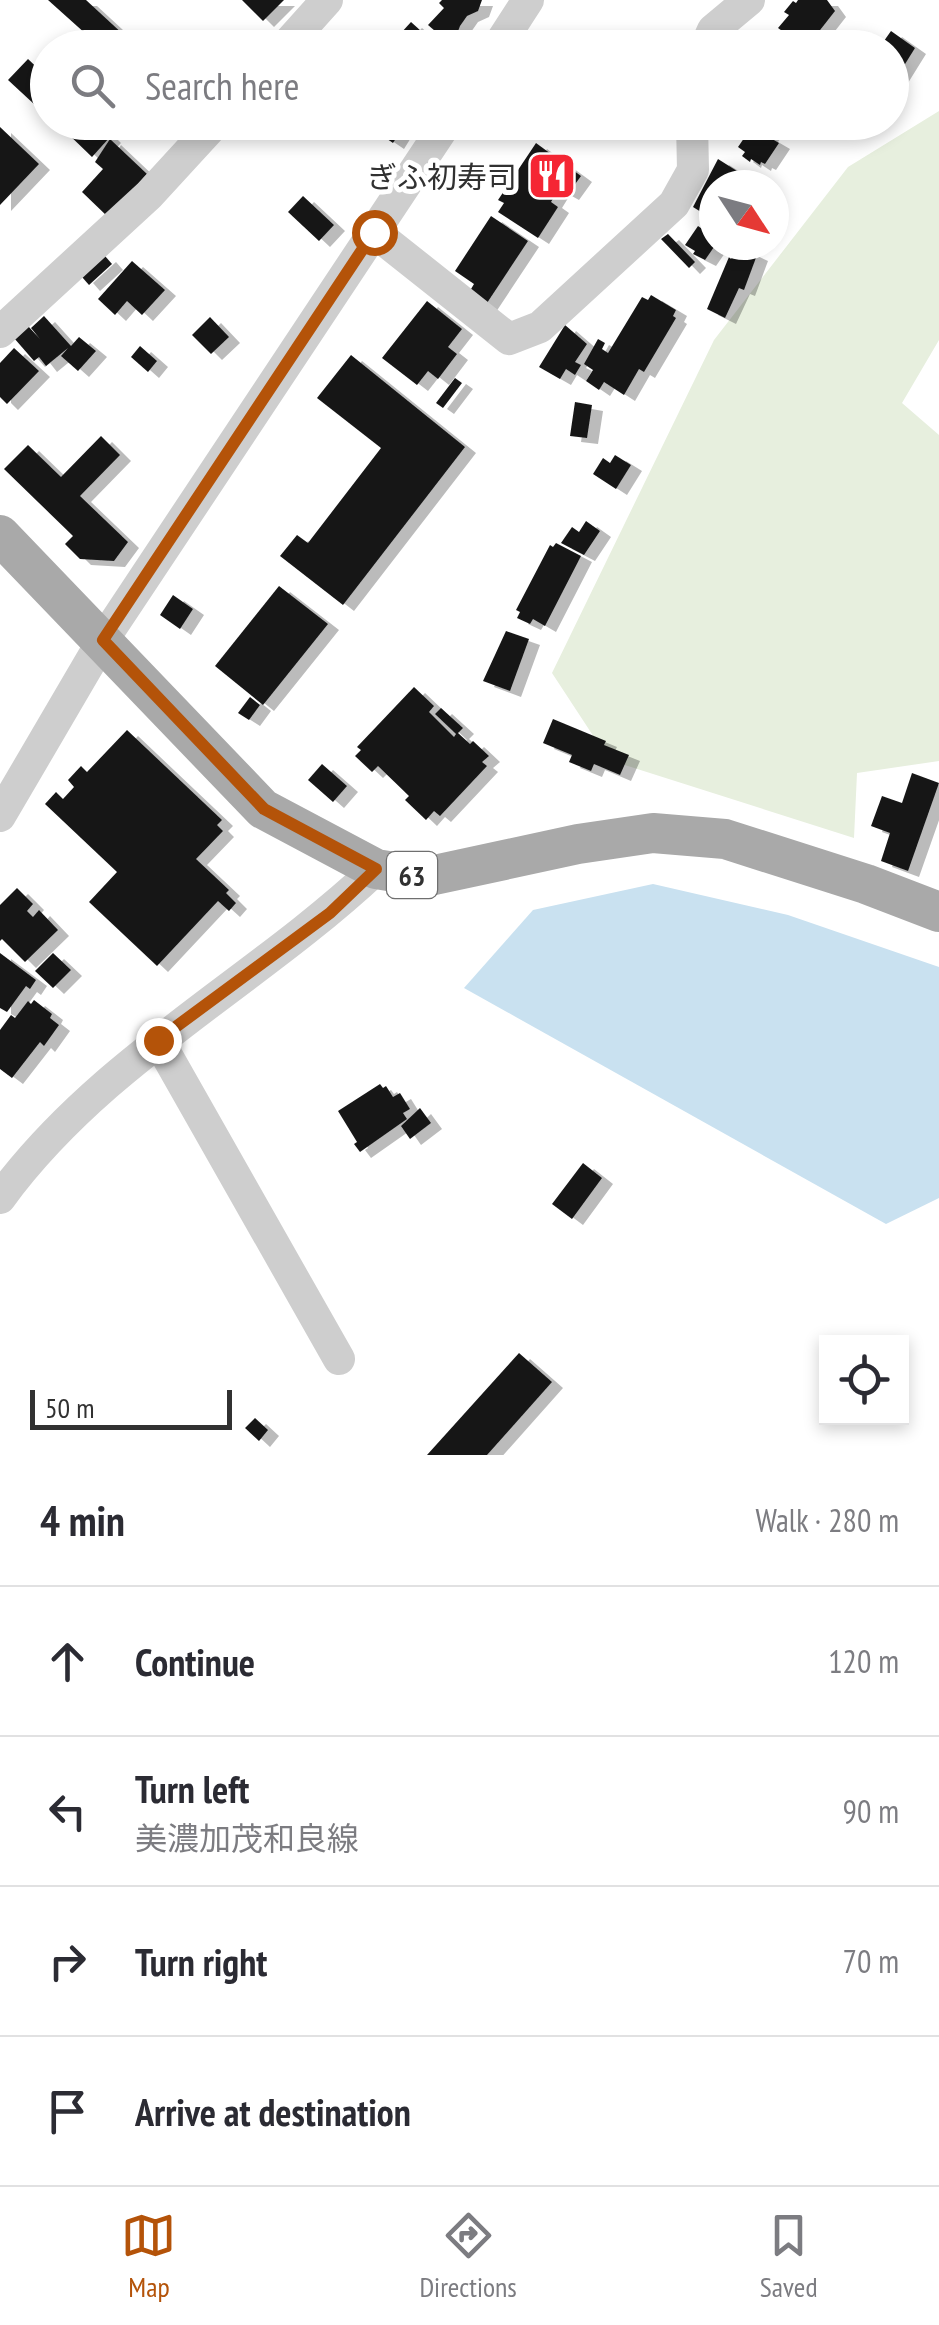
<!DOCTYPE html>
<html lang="en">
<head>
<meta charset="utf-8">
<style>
  :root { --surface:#fff; --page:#f2f2f3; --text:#2b2b33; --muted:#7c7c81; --line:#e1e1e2; --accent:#b45309 }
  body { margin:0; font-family:"PT Sans Narrow","Noto Sans JP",sans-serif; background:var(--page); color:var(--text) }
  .controls { position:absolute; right:30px; bottom:30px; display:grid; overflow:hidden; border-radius:0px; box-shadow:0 5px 15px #0003 }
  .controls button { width:90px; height:90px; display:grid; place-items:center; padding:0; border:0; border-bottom:2px solid var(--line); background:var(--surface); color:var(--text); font:50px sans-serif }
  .compass { position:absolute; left:699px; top:170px; width:90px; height:90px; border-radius:50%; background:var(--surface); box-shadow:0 5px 15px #0003; rotate:126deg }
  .scale { position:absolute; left:30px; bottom:25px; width:202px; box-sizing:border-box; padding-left:10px; border:5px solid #313131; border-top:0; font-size:28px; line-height:35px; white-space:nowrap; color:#313131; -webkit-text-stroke:8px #fff; paint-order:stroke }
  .stop { position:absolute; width:30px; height:30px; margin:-22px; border:8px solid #b45309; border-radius:50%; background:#fff }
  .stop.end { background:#b45309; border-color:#fff; box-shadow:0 2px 10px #0008 }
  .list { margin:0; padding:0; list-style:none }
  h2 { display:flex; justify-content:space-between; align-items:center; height:130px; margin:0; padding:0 40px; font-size:42px }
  h2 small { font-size:32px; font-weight:400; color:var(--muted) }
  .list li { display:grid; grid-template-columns:65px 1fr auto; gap:30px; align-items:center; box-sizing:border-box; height:150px; padding:0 40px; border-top:2px solid var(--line) }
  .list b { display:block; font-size:38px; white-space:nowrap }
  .list p { margin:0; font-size:32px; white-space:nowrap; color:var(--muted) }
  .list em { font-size:32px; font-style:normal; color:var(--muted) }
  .icon { flex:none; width:55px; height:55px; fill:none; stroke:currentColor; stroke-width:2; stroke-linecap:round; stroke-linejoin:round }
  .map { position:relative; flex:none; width:939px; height:1455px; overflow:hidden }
  .search { position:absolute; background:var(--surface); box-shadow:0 5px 15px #0003; left:30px; right:30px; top:30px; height:110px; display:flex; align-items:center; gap:25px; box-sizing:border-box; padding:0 35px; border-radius:55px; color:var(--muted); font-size:38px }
  .sheet { height:730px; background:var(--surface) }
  nav { display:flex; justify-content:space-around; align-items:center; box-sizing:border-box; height:140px; border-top:2px solid var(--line); background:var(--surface); font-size:28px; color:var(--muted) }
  nav a { display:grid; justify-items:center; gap:5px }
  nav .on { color:var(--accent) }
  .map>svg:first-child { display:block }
  .green { fill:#e7efde }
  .water { fill:#c9e1f0 }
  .building { fill:#181818; filter:url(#shadow) }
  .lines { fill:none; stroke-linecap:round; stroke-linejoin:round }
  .minor { stroke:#cecece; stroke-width:32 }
  .major { stroke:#a9a9a9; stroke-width:40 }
  .route { stroke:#b45309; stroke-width:12 }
  .labels { text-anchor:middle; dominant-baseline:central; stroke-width:10; stroke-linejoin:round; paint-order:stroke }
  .shield { fill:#fff; stroke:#6f6f6f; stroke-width:2.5 }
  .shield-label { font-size:28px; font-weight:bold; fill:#313131 }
  .poi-label { font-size:30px; fill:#313131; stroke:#fff; text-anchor:end }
</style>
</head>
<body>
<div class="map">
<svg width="939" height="1455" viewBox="0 0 939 1455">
  <defs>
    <filter id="shadow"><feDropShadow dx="11" dy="6" stdDeviation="0" flood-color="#0004"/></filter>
  </defs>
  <rect width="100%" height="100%" fill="#fff"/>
  <path class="green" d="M939 111V340L902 403 939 435V761L857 773 854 838 609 760 552 673 714 340 848 167Z"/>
  <path class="water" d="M653 884 788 915 939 967V1198L886 1224 464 988 533 910Z"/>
  <path class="building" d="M48 0H86L138 48H83L79 43 87 35Z
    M242 0H284L263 21Z
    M442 0H482L478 11 467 16 460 26 454 42 445 38 440 43 431 35 435 31 428 25 444 8 439 3Z
    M798 0H827L835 11 806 48 778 28 789 15 784 12 793 1 796 3Z
    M411 22 421 31 413 39 415 42 422 34 433 44 430 48H407L411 43 401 33Z
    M329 31 343 45 340 48H314Z
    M891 31 915 48 892 85V48H879Z
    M28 59 48 78V117L8 80Z
    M70 122H95L110 137 92 157 63 129Z
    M375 122H406L393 143 371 128Z
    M753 125 769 133 767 136 779 143 765 164 761 162 760 165 751 159 750 162 742 156 745 152 738 147Z
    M0 127 39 164 0 205Z
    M110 139 147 174 108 217 82 192 103 169 95 162Z
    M536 143 581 176 568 194 559 189 551 202 558 207 538 238 498 212 504 203 498 200Z
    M718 159 748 178 744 185H714V220L693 207Z
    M303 196 334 225 319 241 288 212Z
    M491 216 528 241 485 306 468 294 474 284 455 271Z
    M698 226 714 237V247L705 260 693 254 695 251 685 245Z
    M668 234 695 262 689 268 661 239Z
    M738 246 757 255 744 290 739 288 725 318 707 309 729 257 731 259Z
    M105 256 112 264 89 285 82 277Z
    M132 261 165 290 142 315 127 301 115 315 98 299Z
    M651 295 676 310 673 316 676 318 644 372 639 369 624 395 604 382 599 390 586 381 593 370 584 364 598 339 605 343 602 349 608 353 642 297 648 300Z
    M427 301 462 329 448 347 457 354 438 379 428 371 417 385 382 358Z
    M44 316 71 346 79 337 96 351 78 371 61 356 68 348 46 366 39 357 34 361 14 338 28 326 40 339 31 328Z
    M210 317 229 337 211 354 192 335Z
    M565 325 587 344 575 362 581 365 575 375 566 369 560 379 539 367Z
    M140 346 157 361 148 372 131 357Z
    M14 348 39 371 7 404 0 397V363Z
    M351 355 465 447 343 605 280 556 297 535 308 543 381 448 317 398Z
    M455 378 462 383 443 408 436 403Z
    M575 402 592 405 587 438 570 436Z
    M101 436 120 455 80 496 128 542 114 561 80 559 65 544 73 536 4 469 28 445 61 477Z
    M615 455 631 465 616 489 593 474 603 458 610 463Z
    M586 521 600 531 584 555 561 543 572 527 579 532Z
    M556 543 581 556 545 626 533 619 530 624 517 618 520 612 516 610 550 545 553 547Z
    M279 586 328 624 263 705 215 666Z
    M173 595 193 609 180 629 160 615Z
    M506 631 529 639 510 691 483 681Z
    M414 687 434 706 429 712 454 737 456 734 435 714 441 708 463 728 458 733 470 744 473 741 489 756 482 762 487 766 440 816 434 811 426 820 405 800 409 796 378 766 372 772 355 756 361 750 357 747Z
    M250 697 260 705 249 720 238 713Z
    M553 719 606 741 604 745 629 755 620 775 594 764 591 771 569 762 572 755 543 743Z
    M127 730 222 820 217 825 223 831 196 859 229 890 226 893 236 903 229 911 218 901 157 966 89 902 117 872 45 804 56 792 63 799 74 787 68 780 81 766 87 772Z
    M322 764 347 786 333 802 308 780Z
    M912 773 939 783 908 871 881 861 890 833 871 826 882 796 902 803Z
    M17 888 33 904 27 911 33 917 39 910 58 930 25 962 2 939 0 941V905Z
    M0 953 36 980 30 989 26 986 7 1012 0 1008Z
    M53 953 71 970 53 988 35 971Z
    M34 1000 52 1014 50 1018 59 1025 44 1046 40 1042 12 1078 0 1069V1030L11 1015 15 1018 28 1001 31 1004Z
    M380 1084 383 1088 386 1086 393 1097 400 1093 410 1109 403 1113 407 1119 360 1152 354 1144 357 1142 338 1111Z
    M420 1108 431 1123 410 1139 401 1126Z
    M583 1163 602 1178 572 1219 552 1204Z
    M519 1353 552 1382 487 1455H427Z
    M255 1418 268 1430 259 1441 245 1428Z"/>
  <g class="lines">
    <path class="minor" d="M284 48 327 0
      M497 48 528 0
      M705 48 713 30 749 0
      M374 232 509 339 540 327 674 204 693 170 692 122
      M0 332 149 195 216 122
      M0 816 103 640 447 122
      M158 1040 339 1359
      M0 1198C100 1061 255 983 376 869"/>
    <path class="major" d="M0 535 263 809 376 869 425 877 578 844 653 833 725 839 866 884 939 912"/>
  </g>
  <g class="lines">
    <path class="route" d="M158 1040 330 913 376 869 264 809 103 640 374 232"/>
  </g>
  <defs>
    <g id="restaurant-square" transform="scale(2.5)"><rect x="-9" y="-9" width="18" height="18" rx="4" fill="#f52634" stroke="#fff"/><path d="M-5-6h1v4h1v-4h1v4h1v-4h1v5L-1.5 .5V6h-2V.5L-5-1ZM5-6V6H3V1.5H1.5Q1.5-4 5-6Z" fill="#fff"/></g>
  </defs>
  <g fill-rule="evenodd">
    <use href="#restaurant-square" x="552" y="176"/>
  </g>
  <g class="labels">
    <rect class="shield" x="387" y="852" width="50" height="46" rx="8"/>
    <g class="shield-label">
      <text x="412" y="875">63</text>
    </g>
    <g class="poi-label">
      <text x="517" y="176">ぎふ初寿司</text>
    </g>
  </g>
</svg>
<div class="controls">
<button><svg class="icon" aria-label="locate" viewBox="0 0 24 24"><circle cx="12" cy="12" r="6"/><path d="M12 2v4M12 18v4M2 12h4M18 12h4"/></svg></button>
</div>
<svg class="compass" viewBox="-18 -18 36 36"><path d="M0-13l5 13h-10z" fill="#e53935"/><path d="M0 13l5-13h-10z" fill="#7c7c81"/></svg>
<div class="scale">50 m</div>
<div class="stop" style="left:374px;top:232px"></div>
<div class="stop end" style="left:158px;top:1040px"></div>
<div class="search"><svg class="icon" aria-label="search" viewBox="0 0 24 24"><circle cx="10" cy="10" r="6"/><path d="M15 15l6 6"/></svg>Search here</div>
</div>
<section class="sheet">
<h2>4 min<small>Walk · 280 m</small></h2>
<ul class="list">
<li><svg class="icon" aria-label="ahead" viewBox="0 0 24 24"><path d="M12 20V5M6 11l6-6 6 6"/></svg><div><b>Continue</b></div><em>120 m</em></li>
<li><svg class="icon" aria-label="left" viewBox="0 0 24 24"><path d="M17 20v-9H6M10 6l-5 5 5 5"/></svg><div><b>Turn left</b><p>美濃加茂和良線</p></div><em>90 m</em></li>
<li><svg class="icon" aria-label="right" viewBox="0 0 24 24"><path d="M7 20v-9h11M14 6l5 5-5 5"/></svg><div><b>Turn right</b></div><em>70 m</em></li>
<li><svg class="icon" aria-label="arrive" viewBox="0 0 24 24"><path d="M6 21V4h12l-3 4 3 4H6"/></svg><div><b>Arrive at destination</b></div></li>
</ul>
</section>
<nav>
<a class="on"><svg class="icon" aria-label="map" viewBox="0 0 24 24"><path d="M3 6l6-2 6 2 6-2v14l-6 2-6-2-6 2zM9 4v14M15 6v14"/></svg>Map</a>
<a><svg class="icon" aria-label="directions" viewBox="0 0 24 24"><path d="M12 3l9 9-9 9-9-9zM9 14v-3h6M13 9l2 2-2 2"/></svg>Directions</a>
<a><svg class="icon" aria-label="saved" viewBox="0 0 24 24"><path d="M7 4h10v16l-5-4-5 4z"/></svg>Saved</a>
</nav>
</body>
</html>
